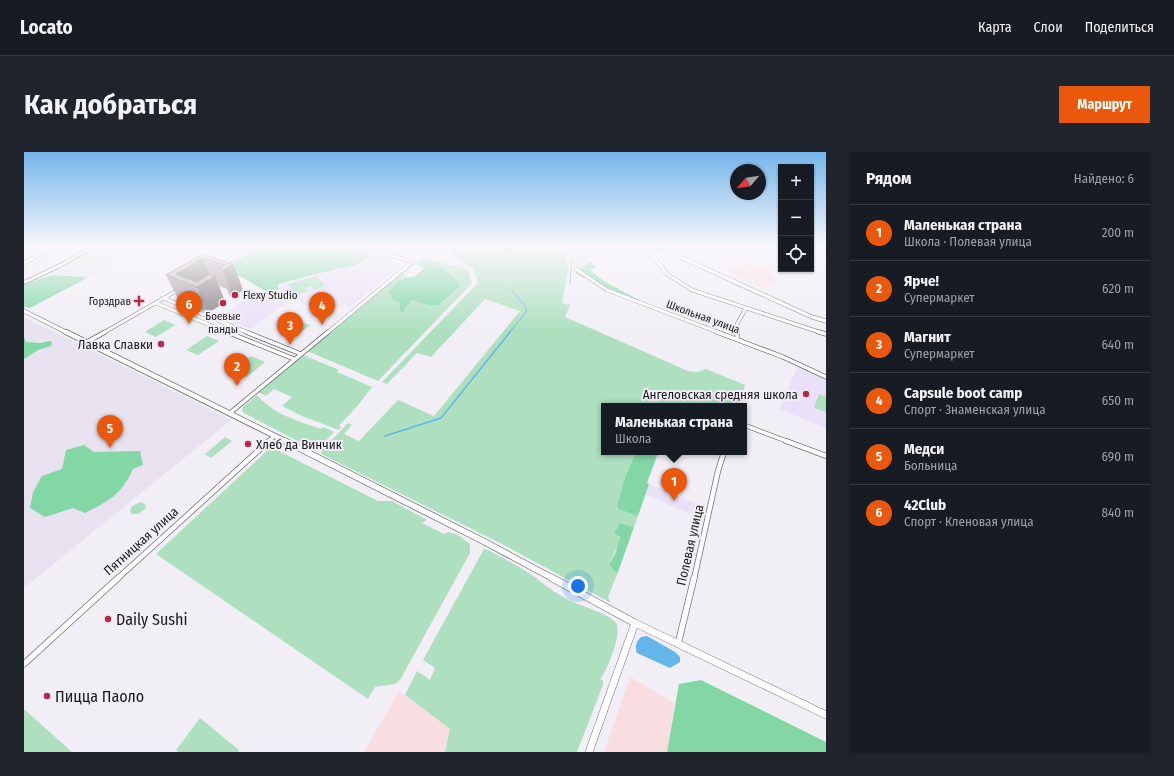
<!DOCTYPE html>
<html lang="ru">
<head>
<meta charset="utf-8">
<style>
  :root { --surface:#171b24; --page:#20242c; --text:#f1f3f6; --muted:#9ea1a6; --line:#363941; --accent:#ea580c }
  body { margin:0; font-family:"Fira Sans Condensed",sans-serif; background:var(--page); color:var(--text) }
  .controls { position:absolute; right:12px; top:12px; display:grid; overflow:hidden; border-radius:0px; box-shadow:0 1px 3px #0004 }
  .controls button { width:36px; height:36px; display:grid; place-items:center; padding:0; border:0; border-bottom:1px solid var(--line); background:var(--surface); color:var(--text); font:20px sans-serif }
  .compass { position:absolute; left:706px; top:12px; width:36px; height:36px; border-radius:50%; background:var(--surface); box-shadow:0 1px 3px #0004; rotate:241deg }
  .you { position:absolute; left:554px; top:434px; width:14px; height:14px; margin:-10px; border:3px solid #fff; border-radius:50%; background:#1a73e8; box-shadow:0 0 0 6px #1a73e833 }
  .badge { display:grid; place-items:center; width:26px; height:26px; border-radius:50%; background:var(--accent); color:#fff; font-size:13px; font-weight:700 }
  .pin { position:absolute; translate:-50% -33px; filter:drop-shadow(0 1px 2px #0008) }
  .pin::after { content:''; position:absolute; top:21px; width:14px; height:12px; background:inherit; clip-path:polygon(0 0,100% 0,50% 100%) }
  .popup { position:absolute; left:577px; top:251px; width:146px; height:52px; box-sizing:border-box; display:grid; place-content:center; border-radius:0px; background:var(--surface); filter:drop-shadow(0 1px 3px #0005); font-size:13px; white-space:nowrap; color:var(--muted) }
  .popup b { font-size:15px; color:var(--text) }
  .popup::after { content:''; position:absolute; left:50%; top:100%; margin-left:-8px; border:8px solid transparent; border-top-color:var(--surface) }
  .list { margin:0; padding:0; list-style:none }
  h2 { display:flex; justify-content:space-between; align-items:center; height:52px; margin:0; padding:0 16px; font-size:17px }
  h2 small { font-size:13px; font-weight:400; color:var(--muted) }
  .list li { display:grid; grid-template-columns:26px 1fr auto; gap:12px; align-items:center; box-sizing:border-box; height:56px; padding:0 16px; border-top:1px solid var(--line) }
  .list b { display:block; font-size:15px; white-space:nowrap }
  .list p { margin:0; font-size:13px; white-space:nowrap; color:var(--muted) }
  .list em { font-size:13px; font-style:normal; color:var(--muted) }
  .icon { flex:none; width:22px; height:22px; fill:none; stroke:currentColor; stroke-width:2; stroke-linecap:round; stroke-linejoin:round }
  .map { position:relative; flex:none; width:802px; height:600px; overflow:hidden; border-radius:0px }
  header { display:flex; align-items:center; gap:24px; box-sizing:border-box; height:56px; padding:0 20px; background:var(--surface); border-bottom:1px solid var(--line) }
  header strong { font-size:19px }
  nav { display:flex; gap:22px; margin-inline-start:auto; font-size:14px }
  .intro { display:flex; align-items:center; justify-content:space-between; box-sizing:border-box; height:96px; padding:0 24px }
  h1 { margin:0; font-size:28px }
  .button { padding:10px 18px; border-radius:0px; background:var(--accent); color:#fff; font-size:14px; font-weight:700 }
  main { display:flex; gap:24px; padding:0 24px }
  aside { flex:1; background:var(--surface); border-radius:0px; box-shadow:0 1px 3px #0004 }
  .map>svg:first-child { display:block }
  .built { fill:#e8e1f0 }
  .industrial { fill:#f9dee1 }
  .education { fill:#e9e1f7 }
  .green { fill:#aee0c0; fill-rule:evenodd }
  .forest { fill:#82d7a5 }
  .water { fill:#63b6ea }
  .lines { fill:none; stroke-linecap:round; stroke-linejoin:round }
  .stream-far1 { stroke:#63b6ea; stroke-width:1 }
  .stream { stroke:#63b6ea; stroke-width:1.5 }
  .minor-far3-casing { stroke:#716d75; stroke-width:4 }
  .minor-far2-casing { stroke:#716d75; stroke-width:5 }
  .minor-far1-casing { stroke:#716d75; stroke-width:6 }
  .minor-casing { stroke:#716d75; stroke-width:7 }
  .tertiary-far3-casing { stroke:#716d75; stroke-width:4.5 }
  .tertiary-far2-casing { stroke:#716d75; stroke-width:6 }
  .tertiary-far1-casing { stroke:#716d75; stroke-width:7 }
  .tertiary-casing { stroke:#716d75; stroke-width:8 }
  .primary-casing { stroke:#716d75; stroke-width:2 }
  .minor-far3 { stroke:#fff; stroke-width:3 }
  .minor-far2 { stroke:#fff; stroke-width:3.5 }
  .minor-far1 { stroke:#fff; stroke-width:4.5 }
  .minor { stroke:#fff; stroke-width:5.5 }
  .tertiary-far3 { stroke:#fff; stroke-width:3.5 }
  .tertiary-far2 { stroke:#fff; stroke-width:4.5 }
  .tertiary-far1 { stroke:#fff; stroke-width:5.5 }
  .tertiary { stroke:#fff; stroke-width:7 }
  .primary { fill:#fff; fill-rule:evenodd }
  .wall { fill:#a89fa3 }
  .shaded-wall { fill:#888284 }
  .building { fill:#c3b9bd; stroke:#888284 }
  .poi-dot { fill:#b82746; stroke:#f1eef6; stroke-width:1.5 }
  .labels { text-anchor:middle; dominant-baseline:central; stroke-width:4; stroke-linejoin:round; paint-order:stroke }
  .far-poi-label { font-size:11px; fill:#1a191c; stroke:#f1eef6; text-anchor:start }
  .far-street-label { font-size:11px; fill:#1a191c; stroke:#f1eef6 }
  .poi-label { font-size:13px; fill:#1a191c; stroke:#f1eef6; text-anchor:end }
  .street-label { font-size:13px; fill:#1a191c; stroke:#f1eef6 }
  .near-poi-label { font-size:16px; fill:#1a191c; stroke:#f1eef6; text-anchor:start }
</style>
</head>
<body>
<header>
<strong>Locato</strong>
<nav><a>Карта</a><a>Слои</a><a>Поделиться</a></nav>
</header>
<div class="intro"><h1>Как добраться</h1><a class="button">Маршрут</a></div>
<main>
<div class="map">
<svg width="802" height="600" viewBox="0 0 802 600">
  <rect width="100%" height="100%" fill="#f1eef6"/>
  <path class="built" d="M0 94H50L0 121Z
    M89 94 113 99 63 126 53 123 38 124 26 121 67 98 71 100 76 99Z
    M550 94H585L577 97 563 108 560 112 553 114 548 112Z
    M0 165 207 268 0 436Z"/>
  <path class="industrial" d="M719 112 733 113 747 120 753 130 741 137 703 120Z
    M606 525 651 551 643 600H580Z
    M375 539 426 577 421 600H340Z"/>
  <path class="education" d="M345 94H402L395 100 389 98 381 105Z
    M351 103 379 112 326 155 320 153 301 159 254 143V133L316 116 323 117 339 112Z
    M232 140 262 151 227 177 196 165Z
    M774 214 802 228V276L755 257Z
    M625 332 680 355 677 367 621 342Z"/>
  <path class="green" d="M424 94H537L544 99 542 107 545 115 538 151 546 153 541 165 664 219 673 220 682 217 721 233 715 254H580V300H612L601 325 593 353 594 357 614 364 610 375 596 371 595 391 585 413 590 419 594 420 584 445 587 451 478 392 297 302 298 298 324 271 328 273 320 282 335 289 374 248 410 264 496 159 461 147 407 205 393 201 363 232 358 230 454 131 449 117 431 105Z
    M399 106 440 116 444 118 448 131 354 229 283 199 356 138 388 112ZM397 111 429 141 415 153H404L387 148 384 150 382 156 376 159 375 150 366 143V141L378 126 382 124 379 122 390 112 395 114Z
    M293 124 301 134 290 138 287 134 281 136 284 139 272 143 264 132Z
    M140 168 151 173 132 185 121 180Z
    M272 168 286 173 272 184 259 179Z
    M183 184 195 189 174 203 162 198Z
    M279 203 315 218 313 220 348 235 335 252 315 274 317 275 315 278 278 264 258 254 268 245 250 237 242 244 234 240Z
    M227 204 241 210 223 225 208 218Z
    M795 242 802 245V260L790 256Z
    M233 243C249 262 274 269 297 277L299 275 310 280 293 298 289 297 220 261 218 259 219 255Z
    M201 285 208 289 187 306 181 302Z
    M247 295 354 349H368L403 368 398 371 420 382 425 380 434 383 446 392V401L376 528 371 532 351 535 344 547 132 402Z
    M117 350 122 353 121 357 114 362H108L106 359 108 354Z
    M460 397 464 398C479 406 495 414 509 424 514 427 519 432 524 435 535 444 549 450 562 455 571 459 589 464 593 473 597 483 583 520 576 527L579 528V533L553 600H421L426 577 381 543 393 519 406 528 411 516 399 508Z
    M0 557 48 600H0Z
    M176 566 215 598 214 600H154L152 598Z"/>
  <path class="forest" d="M240 94H319L343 101 346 104C337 111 328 116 316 116L254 132V140L249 142C239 139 232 133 223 128 217 124 209 123 204 117L212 109Z
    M566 110 572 115 566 118 581 130 617 149 587 138 578 134 569 126H559L551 121 555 118 554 117Z
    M397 111C414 112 427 119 436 134L415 153H404L387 148 379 160 376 159 375 150 368 147 365 140C373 130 377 124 390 125L400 116 395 114Z
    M30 123C42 125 52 123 63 126L6 156 0 155V133L18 126Z
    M0 185 2 190 17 191 26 189 28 190 27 194 14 198 0 207Z
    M60 293 70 300 116 299 119 313 109 317C98 342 85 349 61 361L49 356 21 365 6 356 9 340 18 324 38 317 42 298Z
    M612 300 634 301 623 331 625 332 614 364 594 357 593 353 601 325Z
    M596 371 610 375 594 420 590 419 585 413 592 400 596 385 590 381Z
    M677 528 802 590V600H643L655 532Z"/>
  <path class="water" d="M623 484 651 500 656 505V510L646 516 613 501C610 494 613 489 617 485Z"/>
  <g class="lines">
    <path class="stream-far1" d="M546 132 548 106
      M485 181 502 160V155L487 138"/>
    <path class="stream" d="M361 284 417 266 486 180"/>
    <g class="minor-far3-casing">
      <path id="minor-far3" d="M612 94 629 104 643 122 668 138 798 181
        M0 111 32 94
        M198 112 231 94
        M552 117 583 138 696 181
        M139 146 225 181
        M132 151 205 181
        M79 181 154 138
        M303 181 387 111 386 109 334 94
        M713 181V172L722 156"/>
    </g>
    <g class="minor-far2-casing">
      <path id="minor-far2" d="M203 180 270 207
        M222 180 277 202
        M693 180 759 205 802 225
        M713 180V187
        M795 180 802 182
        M63 190 81 180
        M206 261 304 180
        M720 273 765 290
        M244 290 250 284"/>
    </g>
    <g class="minor-far1-casing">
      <path id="minor-far1" d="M762 289 802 304
        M93 427 245 289
        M670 427 694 319 700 300"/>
    </g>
    <g class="minor-casing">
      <path id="minor" d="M654 492 670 426
        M0 512 94 426"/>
    </g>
    <g class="tertiary-far3-casing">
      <path id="tertiary-far3" d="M632 94 788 165 802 169
        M0 159 44 181"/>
    </g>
    <g class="tertiary-far2-casing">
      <path id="tertiary-far2" d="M42 180 263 290"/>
    </g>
    <g class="tertiary-far1-casing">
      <path id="tertiary-far1" d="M261 289 459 389 530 427"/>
    </g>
    <g class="tertiary-casing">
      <path id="tertiary" d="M528 426 611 471 802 563
        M565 600 611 471"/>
    </g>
    <g class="primary-casing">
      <path id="primary" d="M69 94H73L36 115 0 132V129L34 113Z"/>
    </g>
    <use href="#minor-far3" class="minor-far3"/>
    <use href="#minor-far2" class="minor-far2"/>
    <use href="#minor-far1" class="minor-far1"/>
    <use href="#minor" class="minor"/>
    <use href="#tertiary-far3" class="tertiary-far3"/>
    <use href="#tertiary-far2" class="tertiary-far2"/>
    <use href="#tertiary-far1" class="tertiary-far1"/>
    <use href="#tertiary" class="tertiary"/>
    <use href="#primary" class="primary"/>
  </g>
  <path class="wall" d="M626 94H634L637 100 634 101 624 98Z
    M179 102 209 112 219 138 209 145 205 143 203 137 195 134 201 150 184 161 155 149 142 123Z"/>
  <path class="shaded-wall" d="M639 96 637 100 634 101 635 97Z
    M179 106 187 126 191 124 201 150 184 161 173 135 152 122Z
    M209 112 219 138 209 145 199 118Z"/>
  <path class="building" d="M626 94H634L639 96 635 97Z
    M179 102 209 112 199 118 195 117 201 113 179 106 152 122 173 130 186 122 191 124 173 135 142 123Z"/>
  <linearGradient id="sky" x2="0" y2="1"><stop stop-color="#73b5e9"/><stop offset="0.53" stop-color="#f9f7fb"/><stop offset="1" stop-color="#f9f7fb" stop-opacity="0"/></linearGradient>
  <rect width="802" height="178" fill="url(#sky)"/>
  <g class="poi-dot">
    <circle cx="211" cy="143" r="4"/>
    <path d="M113 143h4v4h4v4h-4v4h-4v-4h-4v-4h4z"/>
    <circle cx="199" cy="151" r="4"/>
    <circle cx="137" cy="192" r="4"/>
    <circle cx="782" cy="242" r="4"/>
    <circle cx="224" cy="292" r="4"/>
    <circle cx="84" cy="467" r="4"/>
    <circle cx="23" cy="544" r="4"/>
  </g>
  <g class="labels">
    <g class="far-poi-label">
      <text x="219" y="143">Flexy Studio</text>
      <text x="107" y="149" text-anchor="end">Горздрав</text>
      <text x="199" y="164" text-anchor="middle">Боевые<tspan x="199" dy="13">панды</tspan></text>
    </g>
    <g class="far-street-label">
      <text transform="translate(679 165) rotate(20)">Школьная улица</text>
    </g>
    <g class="poi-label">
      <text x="129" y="192">Лавка Славки</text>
      <text x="774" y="242">Ангеловская средняя школа</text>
      <text x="232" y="292" text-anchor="start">Хлеб да Винчик</text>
    </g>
    <g class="street-label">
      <text transform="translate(117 389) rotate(-42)">Пятницкая улица</text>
      <text transform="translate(666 393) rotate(-77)">Полевая улица</text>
    </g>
    <g class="near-poi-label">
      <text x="92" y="467">Daily Sushi</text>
      <text x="31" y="544">Пицца Паоло</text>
    </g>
  </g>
</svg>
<div class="controls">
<button>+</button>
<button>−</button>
<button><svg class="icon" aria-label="locate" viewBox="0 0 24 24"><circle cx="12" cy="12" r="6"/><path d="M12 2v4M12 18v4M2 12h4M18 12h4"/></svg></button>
</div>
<svg class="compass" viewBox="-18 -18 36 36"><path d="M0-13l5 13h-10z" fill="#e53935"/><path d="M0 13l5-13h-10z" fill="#9ea1a6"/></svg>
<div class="you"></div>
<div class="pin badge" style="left:650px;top:349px">1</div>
<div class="popup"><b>Маленькая страна</b>Школа</div>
<div class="pin badge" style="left:213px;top:234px">2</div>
<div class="pin badge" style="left:266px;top:193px">3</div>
<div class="pin badge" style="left:298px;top:173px">4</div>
<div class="pin badge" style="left:86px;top:296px">5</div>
<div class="pin badge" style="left:165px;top:172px">6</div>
</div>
<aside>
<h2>Рядом<small>Найдено: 6</small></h2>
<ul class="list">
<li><span class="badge">1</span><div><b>Маленькая страна</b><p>Школа · Полевая улица</p></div><em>200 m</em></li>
<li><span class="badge">2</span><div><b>Ярче!</b><p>Супермаркет</p></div><em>620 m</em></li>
<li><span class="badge">3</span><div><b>Магнит</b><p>Супермаркет</p></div><em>640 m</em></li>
<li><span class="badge">4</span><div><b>Capsule boot camp</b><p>Спорт · Знаменская улица</p></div><em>650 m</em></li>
<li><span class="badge">5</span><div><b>Медси</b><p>Больница</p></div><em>690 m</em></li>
<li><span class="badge">6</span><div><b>42Club</b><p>Спорт · Кленовая улица</p></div><em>840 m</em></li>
</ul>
</aside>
</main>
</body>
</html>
